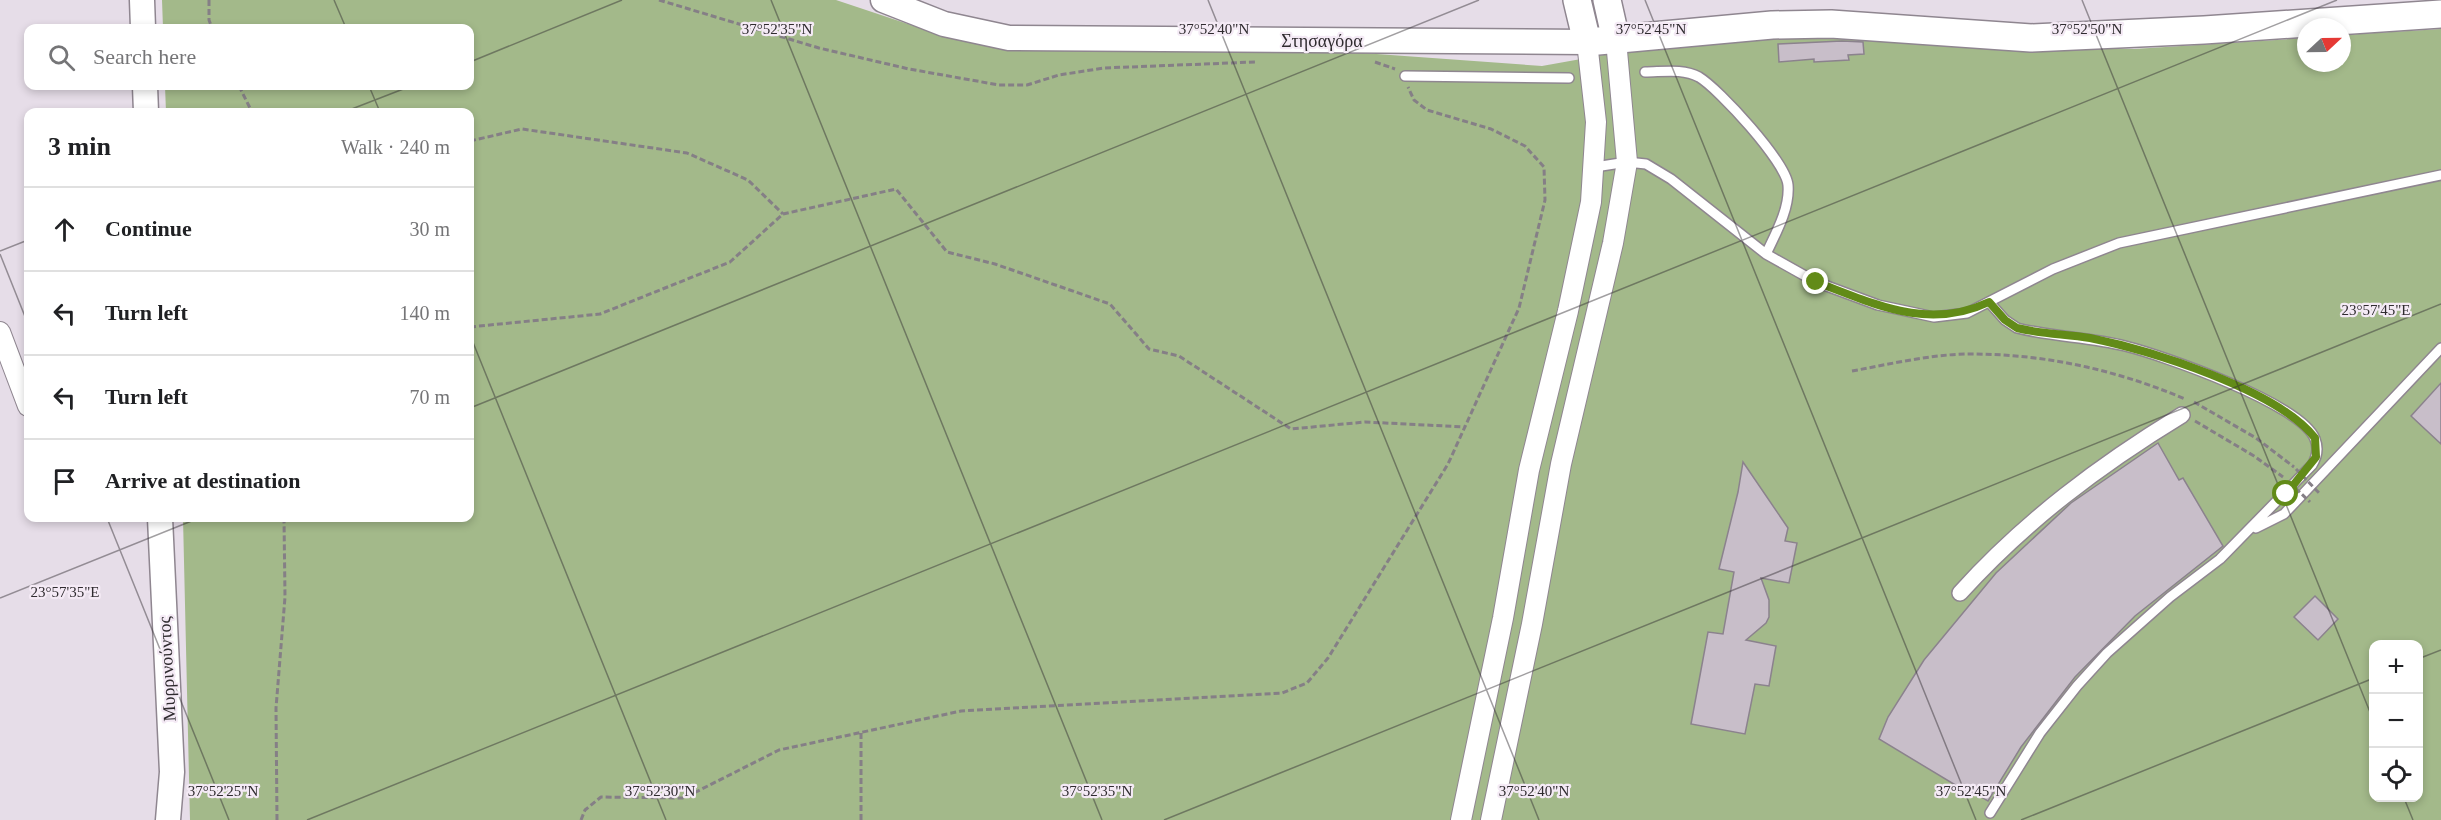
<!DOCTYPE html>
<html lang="en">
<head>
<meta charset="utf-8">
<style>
  :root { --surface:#fff; --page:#f6f6f6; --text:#202124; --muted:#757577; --line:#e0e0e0 }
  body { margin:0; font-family:"Times New Roman",serif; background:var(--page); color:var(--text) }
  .controls { position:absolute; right:18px; bottom:18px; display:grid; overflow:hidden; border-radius:12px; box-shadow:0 3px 9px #0003 }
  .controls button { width:54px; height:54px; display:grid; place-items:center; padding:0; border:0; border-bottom:2px solid var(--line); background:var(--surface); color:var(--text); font:30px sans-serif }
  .compass { position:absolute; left:2297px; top:18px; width:54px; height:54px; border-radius:50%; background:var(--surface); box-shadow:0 3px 9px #0003; rotate:68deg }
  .stop { position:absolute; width:18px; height:18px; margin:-14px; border:4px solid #628b18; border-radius:50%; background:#fff }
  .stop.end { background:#628b18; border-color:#fff; box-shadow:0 2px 6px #0008 }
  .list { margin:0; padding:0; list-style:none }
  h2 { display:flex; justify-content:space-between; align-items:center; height:78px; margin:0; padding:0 24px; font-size:26px }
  h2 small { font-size:20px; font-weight:400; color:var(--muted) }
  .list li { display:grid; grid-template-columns:39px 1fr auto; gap:18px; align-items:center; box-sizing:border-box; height:84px; padding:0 24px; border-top:2px solid var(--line) }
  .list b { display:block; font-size:22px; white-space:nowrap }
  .list em { font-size:20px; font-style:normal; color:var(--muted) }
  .icon { flex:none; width:33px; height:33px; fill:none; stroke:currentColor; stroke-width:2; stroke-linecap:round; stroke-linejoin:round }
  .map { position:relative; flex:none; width:2441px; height:820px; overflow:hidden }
  .search { position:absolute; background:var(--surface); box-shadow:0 3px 9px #0003; left:24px; top:24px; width:450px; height:66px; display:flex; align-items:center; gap:15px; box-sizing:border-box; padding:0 21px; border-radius:12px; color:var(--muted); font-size:22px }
  .panel { position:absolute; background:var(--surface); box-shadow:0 3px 9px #0003; left:24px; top:108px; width:450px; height:414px; border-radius:12px }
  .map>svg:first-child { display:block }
  .green { fill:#a3b98a; fill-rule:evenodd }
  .building { fill:#c8bec9; stroke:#8b828d; stroke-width:1.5 }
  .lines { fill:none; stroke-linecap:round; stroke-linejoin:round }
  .service-casing { stroke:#8f8690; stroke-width:12 }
  .pedestrian-casing { stroke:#8f8690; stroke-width:18 }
  .minor-casing { stroke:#8f8690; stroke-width:22 }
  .tertiary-casing { stroke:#8f8690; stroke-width:27 }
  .secondary-casing { stroke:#8f8690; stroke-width:30 }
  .path { stroke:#857f86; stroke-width:3; stroke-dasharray:6 3; stroke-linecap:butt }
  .service { stroke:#fff; stroke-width:9 }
  .pedestrian { stroke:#fff; stroke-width:15 }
  .minor { stroke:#fff; stroke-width:20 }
  .tertiary { stroke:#fff; stroke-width:24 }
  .secondary { stroke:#fff; stroke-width:27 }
  .path-bridge { stroke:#857f86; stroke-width:3; stroke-dasharray:6 3; stroke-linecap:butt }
  .route { stroke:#628b18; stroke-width:8 }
  .ticks { fill:none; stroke:#2f2b2f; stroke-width:1.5; stroke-opacity:0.45 }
  .labels { text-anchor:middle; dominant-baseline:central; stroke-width:4.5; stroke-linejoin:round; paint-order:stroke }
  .street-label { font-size:18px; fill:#2f2b2f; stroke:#f4eaf5 }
  .ticks-label { font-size:15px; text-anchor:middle; fill:#2f2b2f; stroke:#f4eaf5; stroke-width:4.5; stroke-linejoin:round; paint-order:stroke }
</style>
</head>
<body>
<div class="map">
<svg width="2441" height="820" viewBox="0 0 2441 820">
  <rect width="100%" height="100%" fill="#e6dde8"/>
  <path class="green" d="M162 0H836L941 35 1335 51 1542 66 1676 42 1823 31 1984 45 2134 49 2306 38V63H2342V35L2441 29V820H190L183 518H470V112H166L165 86H470V28H163ZM2374 644H2418V798H2374Z"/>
  <path class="building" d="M1842 41 1863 42 1864 54 1848 55 1849 60 1814 62V59L1779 62 1778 44Z
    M2441 383V444L2411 416Z
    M2158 443 2179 480 2183 478 2223 546 2135 616 2075 677 2021 747 1988 801 1973 792 1972 795 1879 739 1888 717 1924 660 1996 573 2071 503Z
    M1743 462 1788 528 1785 541 1797 543 1789 583 1761 578 1769 600V617L1766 623 1746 640 1776 646 1769 686 1755 684 1745 734 1691 724 1708 632 1723 634 1734 572 1719 569 1738 492Z
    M2315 596 2338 619 2318 640 2294 617Z"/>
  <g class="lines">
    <g class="service-casing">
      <path id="service" d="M1645 72C1662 72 1683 68 1699 77 1719 89 1786 162 1788 185 1790 208 1776 233 1766 254
        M1405 76 1569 78
        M1595 167 1627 162 1646 164 1671 179 1766 254 1816 282 1878 305 1934 317 1967 313 2053 269 2119 243 2441 175
        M1989 302 2005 320 2017 328C2053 337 2090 337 2125 346 2162 355 2302 404 2315 439 2319 449 2317 457 2312 465L2220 559 2170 597 2107 653 2077 686 2040 733 1990 813
        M2256 528 2284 514 2441 348"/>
    </g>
    <g class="pedestrian-casing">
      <path id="pedestrian" d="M1960 593C2025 521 2100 465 2182 415"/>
    </g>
    <g class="minor-casing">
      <path id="minor" d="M0 332 28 406
        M1461 820 1503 618 1529 470 1568 311 1591 202 1596 122 1587 42
        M1491 820 1532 624 1561 464 1613 243 1627 162 1616 40"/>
    </g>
    <g class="tertiary-casing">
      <path id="tertiary" d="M142 0 143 28
        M883 0 944 24 1009 38 1587 42
        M145 86 146 112
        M160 518 172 772 168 820"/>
    </g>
    <g class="secondary-casing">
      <path id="secondary" d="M1577 0 1587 42 1772 25 1831 24 2031 38 2204 30 2441 14
        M1607 0 1616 40"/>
    </g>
    <path class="path" d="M209 0V20L212 28
      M659 0 819 48 909 69 999 85H1027L1059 75 1104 68 1255 62
      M1375 62 1395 69
      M239 86 252 112
      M470 141 522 129 687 153 748 180 783 214
      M470 327 600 314 730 262 783 214 896 189 947 252 995 264 1110 304 1149 349 1179 356 1291 429 1365 422 1465 427
      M1852 371C1891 364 1931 354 1971 354 2045 354 2117 370 2185 399
      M2194 402 2256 438 2294 467
      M2195 421 2254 456 2283 477
      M277 820 276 708 285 597 284 518
      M581 820 585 810 601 797 684 798 779 750 961 711 1282 693 1307 683 1328 658 1448 464 1519 308 1545 200 1544 167 1525 146 1491 129 1427 110 1414 100 1408 87
      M861 820V733"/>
    <use href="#service" class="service"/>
    <use href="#pedestrian" class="pedestrian"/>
    <use href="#minor" class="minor"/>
    <use href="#tertiary" class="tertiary"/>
    <use href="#secondary" class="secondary"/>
    <path class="path-bridge" d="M2296 469 2319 493
      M2289 482 2310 502"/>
  </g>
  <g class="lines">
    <path class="route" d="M1816 282C1875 304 1928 331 1989 302L2005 320 2017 328C2041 334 2066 334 2090 338 2150 350 2278 390 2315 438L2316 457 2286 494"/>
  </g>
  <path class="ticks" d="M334 0 346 28M771 0 1102 820M1208 0 1539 820M1645 0 1976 820M2082 0 2374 722M470 62 622 0M369 86 380 112M344 112 411 86M0 251 28 240M0 254 28 324M470 335 666 820M470 408 1479 0M107 518 229 820M0 598 199 518M2418 659 2441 650M2404 798 2413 820M307 820 2337 0M1164 820 2441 304M2021 820 2374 678"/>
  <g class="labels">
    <g class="street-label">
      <text x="1322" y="41">Στησαγόρα</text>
      <text transform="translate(167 669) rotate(-93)">Μυρρινούντος</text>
    </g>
  </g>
  <g class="ticks-label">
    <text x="777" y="34">37°52'35"N</text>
    <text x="1214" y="34">37°52'40"N</text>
    <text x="1651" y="34">37°52'45"N</text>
    <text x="2087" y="34">37°52'50"N</text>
    <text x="2376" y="315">23°57'45"E</text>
    <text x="65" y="597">23°57'35"E</text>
    <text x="223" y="796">37°52'25"N</text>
    <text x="660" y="796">37°52'30"N</text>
    <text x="1097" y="796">37°52'35"N</text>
    <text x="1534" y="796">37°52'40"N</text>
    <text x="1971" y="796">37°52'45"N</text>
  </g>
</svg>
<div class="controls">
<button>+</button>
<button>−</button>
<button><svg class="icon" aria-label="locate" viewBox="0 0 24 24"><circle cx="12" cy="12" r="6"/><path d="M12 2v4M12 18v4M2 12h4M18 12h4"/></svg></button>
</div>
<svg class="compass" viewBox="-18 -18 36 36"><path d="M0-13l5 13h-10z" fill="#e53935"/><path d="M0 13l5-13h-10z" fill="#757577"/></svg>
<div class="stop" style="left:2286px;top:494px"></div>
<div class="stop end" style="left:1816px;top:282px"></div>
<div class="search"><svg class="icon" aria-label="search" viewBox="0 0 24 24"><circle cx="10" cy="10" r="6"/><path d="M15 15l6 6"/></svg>Search here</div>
<section class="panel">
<h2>3 min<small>Walk · 240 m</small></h2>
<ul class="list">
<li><svg class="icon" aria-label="ahead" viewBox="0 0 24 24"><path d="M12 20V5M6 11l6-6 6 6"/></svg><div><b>Continue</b></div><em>30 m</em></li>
<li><svg class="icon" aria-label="left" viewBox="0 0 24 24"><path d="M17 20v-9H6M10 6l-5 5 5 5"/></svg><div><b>Turn left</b></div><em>140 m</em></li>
<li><svg class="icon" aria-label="left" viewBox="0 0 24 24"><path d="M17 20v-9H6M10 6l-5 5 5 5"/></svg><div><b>Turn left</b></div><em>70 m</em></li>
<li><svg class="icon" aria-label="arrive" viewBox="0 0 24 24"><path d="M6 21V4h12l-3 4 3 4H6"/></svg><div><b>Arrive at destination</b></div></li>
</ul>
</section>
</div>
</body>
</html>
